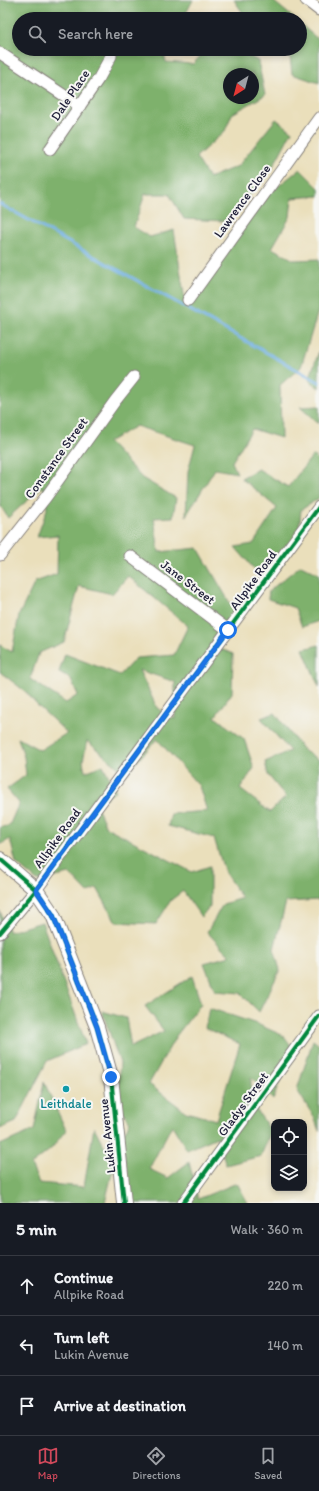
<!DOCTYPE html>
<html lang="en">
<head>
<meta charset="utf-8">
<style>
  :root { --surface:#171b24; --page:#20242c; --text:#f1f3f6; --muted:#9ea1a6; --line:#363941; --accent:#d1495b }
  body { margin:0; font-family:Itim,sans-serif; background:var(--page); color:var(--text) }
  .controls { position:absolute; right:12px; bottom:12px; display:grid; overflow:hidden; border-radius:8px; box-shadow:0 2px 6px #0003 }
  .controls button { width:36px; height:36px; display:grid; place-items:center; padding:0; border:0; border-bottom:1px solid var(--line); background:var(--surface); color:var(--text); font:20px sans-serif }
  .compass { position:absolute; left:223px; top:68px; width:36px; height:36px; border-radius:50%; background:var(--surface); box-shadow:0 2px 6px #0003; rotate:216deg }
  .stop { position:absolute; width:12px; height:12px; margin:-9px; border:3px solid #1a73e8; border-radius:50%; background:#fff }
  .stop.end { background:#1a73e8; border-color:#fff; box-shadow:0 1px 4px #0008 }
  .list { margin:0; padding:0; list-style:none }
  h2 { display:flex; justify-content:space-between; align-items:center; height:52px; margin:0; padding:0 16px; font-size:17px }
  h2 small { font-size:13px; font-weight:400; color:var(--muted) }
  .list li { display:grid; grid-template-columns:26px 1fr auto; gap:12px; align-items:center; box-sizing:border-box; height:60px; padding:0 16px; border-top:1px solid var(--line) }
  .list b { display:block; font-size:15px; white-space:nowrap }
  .list p { margin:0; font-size:13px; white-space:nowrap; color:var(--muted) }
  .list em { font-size:13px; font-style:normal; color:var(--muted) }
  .icon { flex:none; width:22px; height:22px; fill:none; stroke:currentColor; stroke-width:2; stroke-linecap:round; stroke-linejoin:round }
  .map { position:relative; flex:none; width:319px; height:1203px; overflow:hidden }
  .search { position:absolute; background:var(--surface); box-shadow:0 2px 6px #0003; left:12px; right:12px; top:12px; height:44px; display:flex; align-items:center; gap:10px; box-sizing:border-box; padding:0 14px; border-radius:22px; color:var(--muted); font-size:15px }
  .sheet { height:232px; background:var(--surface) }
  nav { display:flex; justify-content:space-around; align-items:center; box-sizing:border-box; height:56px; border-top:1px solid var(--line); background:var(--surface); font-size:11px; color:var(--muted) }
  nav a { display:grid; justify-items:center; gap:2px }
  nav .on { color:var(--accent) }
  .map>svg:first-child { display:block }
  .forest { fill:#7eb16c; stroke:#506a54; fill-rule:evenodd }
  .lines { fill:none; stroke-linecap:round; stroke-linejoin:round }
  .stream { stroke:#71b0e5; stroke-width:3 }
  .minor-casing { stroke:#86807b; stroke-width:13 }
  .tertiary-casing { stroke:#86807b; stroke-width:16 }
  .minor { stroke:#fff; stroke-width:11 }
  .tertiary { stroke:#fff; stroke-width:14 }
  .cycleway-casing { stroke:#f6f6f2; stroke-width:6 }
  .cycleway { stroke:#00873e; stroke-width:4 }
  .route { stroke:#1a73e8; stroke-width:5 }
  .culture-dot { fill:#0f9aa8; stroke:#f6f6f2; stroke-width:1.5 }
  .labels { text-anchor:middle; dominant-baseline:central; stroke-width:4; stroke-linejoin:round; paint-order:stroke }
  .street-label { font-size:13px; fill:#22223b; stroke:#f6f6f2 }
  .culture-label { font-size:13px; fill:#0d838f; stroke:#f6f6f2 }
</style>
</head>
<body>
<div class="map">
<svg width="319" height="1203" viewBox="0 0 319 1203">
  <rect width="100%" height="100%" fill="#f6f6f2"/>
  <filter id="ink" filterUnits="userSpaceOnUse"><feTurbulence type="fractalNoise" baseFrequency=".025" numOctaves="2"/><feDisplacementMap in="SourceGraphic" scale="8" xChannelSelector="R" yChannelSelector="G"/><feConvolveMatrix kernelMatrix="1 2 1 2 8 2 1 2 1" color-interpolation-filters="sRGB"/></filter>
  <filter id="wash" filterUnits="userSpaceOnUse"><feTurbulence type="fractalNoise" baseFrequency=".012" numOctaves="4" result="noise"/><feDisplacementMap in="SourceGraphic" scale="16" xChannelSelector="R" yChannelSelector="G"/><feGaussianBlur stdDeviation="0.9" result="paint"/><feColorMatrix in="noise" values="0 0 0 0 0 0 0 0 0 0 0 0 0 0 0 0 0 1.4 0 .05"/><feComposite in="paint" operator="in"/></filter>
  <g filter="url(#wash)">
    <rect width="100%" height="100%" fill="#eadfbb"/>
    <path class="forest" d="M0 0H193L183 19H19V49H164L163 51 166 62 193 64 207 49H236L258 61 265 95 232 114 225 131 196 157 209 178 238 166 276 119 292 131 268 176 224 221 184 219 169 194H145L134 227 150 237 174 230 186 307 229 249 258 202 300 169 319 188V196L292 198 290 217 272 248 294 260 319 259V308L301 367 280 385 281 438 252 429 232 462 237 473 215 469 186 516 188 471 195 445 136 426 108 442 142 478 176 498 173 517 154 518 159 552 198 548 234 610 211 645 233 654 232 693 215 717 244 739 254 768 240 789 270 812 286 797 268 775 265 762 290 751 261 718 275 713 303 750 319 760V900L286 902 274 949 280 970 259 1012 240 993 215 991 204 963 230 956 207 932 223 904 242 898 225 873 214 838 168 826 171 814 207 811 199 786 157 739 126 774 87 741 83 761 85 772 103 765 116 791 96 805 106 827 192 872 210 866V906L201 917 183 891 171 900 156 924 116 922 97 888 88 893 70 874 37 881 16 863 10 839 0 845V827L9 826 19 803 7 789 26 775 24 757 18 738 40 750 67 733 36 704 26 692 0 672V645L12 652 19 615 35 582 57 574 58 535 37 537 47 509 43 486 8 518 0 505ZM229 74H253V98H229ZM128 576 188 626 174 655 136 658 120 675 65 654 59 672 70 678 78 695 66 703 30 679 39 653 64 642 79 586 112 594ZM139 670 175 682V719L157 708Z
      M234 0H272L295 19H247Z
      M300 24 319 40V83L292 74 289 49H300Z
      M319 351V388L309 380Z
      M319 406V424L300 407Z
      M313 455 319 461V498L301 510 299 531 280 569 255 570 235 547 253 544 277 508 241 478 258 469 288 487Z
      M301 565 317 573 319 576V621L302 627 295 608 268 599 269 591Z
      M319 645V687L303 649Z
      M0 911 9 932 42 922 86 1044 47 1061 16 1122 0 1129Z
      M192 976 201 1004 176 1036 149 1084 186 1112 216 1120 240 1044 205 1028 209 1008 257 1024 284 1036 292 1047 273 1100 251 1077V1102L271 1131 261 1156 226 1165 217 1137 187 1150 172 1125 149 1169 168 1178 189 1162 198 1199 237 1183 248 1203H130L122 1136 130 1122 117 1103 120 1063 102 1011 126 1018 131 1047 164 1031 145 1006Z
      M313 1040 319 1045V1131L314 1117 297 1090Z
      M44 1082 66 1130 51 1149 31 1165 39 1183 84 1187 94 1127 114 1165 105 1203H0V1145L34 1130Z"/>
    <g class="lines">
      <path class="stream" d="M0 204 319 382"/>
    </g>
  </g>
  <g filter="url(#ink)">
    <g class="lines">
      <g class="minor-casing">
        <path id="minor" d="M306 0 319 10
          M0 53 80 106
          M50 149 99 78 111 56
          M188 300 319 118
          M0 555 46 497 115 401 134 377
          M130 556 228 630
          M0 933 36 890 319 507
          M183 1203 319 1016"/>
      </g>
      <g class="tertiary-casing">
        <path id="tertiary" d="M0 859 36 890 53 915 97 1027 111 1077 124 1203"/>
      </g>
      <use href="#minor" class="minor"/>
      <use href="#tertiary" class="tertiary"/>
      <g class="cycleway-casing">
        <path id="cycleway" d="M0 859 36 890 53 915 97 1027 111 1077 124 1203
          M0 933 36 890 319 507
          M183 1203 319 1016"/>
      </g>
      <use href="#cycleway" class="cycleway"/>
    </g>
  </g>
  <g class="lines" filter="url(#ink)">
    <path class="route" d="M111 1077 97 1027 53 915 36 890 228 630"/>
  </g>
  <circle class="culture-dot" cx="66" cy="1089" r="4"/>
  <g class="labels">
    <g class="street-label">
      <text transform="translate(70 95) rotate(-56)">Dale Place</text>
      <text transform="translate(242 201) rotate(-54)">Lawrence Close</text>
      <text transform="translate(56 458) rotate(-54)">Constance Street</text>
      <text transform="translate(253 580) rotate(-54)">Allpike Road</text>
      <text transform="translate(188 582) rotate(37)">Jane Street</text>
      <text transform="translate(57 838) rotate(-54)">Allpike Road</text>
      <text transform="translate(243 1104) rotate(-54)">Gladys Street</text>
      <text transform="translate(107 1136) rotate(-96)">Lukin Avenue</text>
    </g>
    <g class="culture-label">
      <text x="66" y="1103">Leithdale</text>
    </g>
  </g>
</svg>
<div class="controls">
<button><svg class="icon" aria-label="locate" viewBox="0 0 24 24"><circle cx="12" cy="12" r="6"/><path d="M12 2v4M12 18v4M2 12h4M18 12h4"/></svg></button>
<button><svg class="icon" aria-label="layers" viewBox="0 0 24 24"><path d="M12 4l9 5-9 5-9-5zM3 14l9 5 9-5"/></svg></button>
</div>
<svg class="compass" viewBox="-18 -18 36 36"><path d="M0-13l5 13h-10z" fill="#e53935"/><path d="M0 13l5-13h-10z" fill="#9ea1a6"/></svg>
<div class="stop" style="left:228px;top:630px"></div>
<div class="stop end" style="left:111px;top:1077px"></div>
<div class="search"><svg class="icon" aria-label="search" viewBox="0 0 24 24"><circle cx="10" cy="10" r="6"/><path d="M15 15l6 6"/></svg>Search here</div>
</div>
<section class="sheet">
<h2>5 min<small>Walk · 360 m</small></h2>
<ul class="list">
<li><svg class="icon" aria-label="ahead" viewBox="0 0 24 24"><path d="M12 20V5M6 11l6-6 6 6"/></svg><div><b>Continue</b><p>Allpike Road</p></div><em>220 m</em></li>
<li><svg class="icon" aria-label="left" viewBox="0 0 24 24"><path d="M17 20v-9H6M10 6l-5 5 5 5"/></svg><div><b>Turn left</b><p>Lukin Avenue</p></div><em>140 m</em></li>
<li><svg class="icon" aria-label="arrive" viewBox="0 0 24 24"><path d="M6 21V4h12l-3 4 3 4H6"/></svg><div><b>Arrive at destination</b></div></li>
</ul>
</section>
<nav>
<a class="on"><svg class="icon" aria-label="map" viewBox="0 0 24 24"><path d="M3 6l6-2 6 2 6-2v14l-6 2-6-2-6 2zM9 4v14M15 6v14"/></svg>Map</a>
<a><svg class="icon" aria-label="directions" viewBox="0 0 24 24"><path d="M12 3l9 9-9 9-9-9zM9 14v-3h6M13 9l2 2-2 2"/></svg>Directions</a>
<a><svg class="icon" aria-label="saved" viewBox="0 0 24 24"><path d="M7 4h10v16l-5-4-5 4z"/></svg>Saved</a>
</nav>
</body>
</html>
